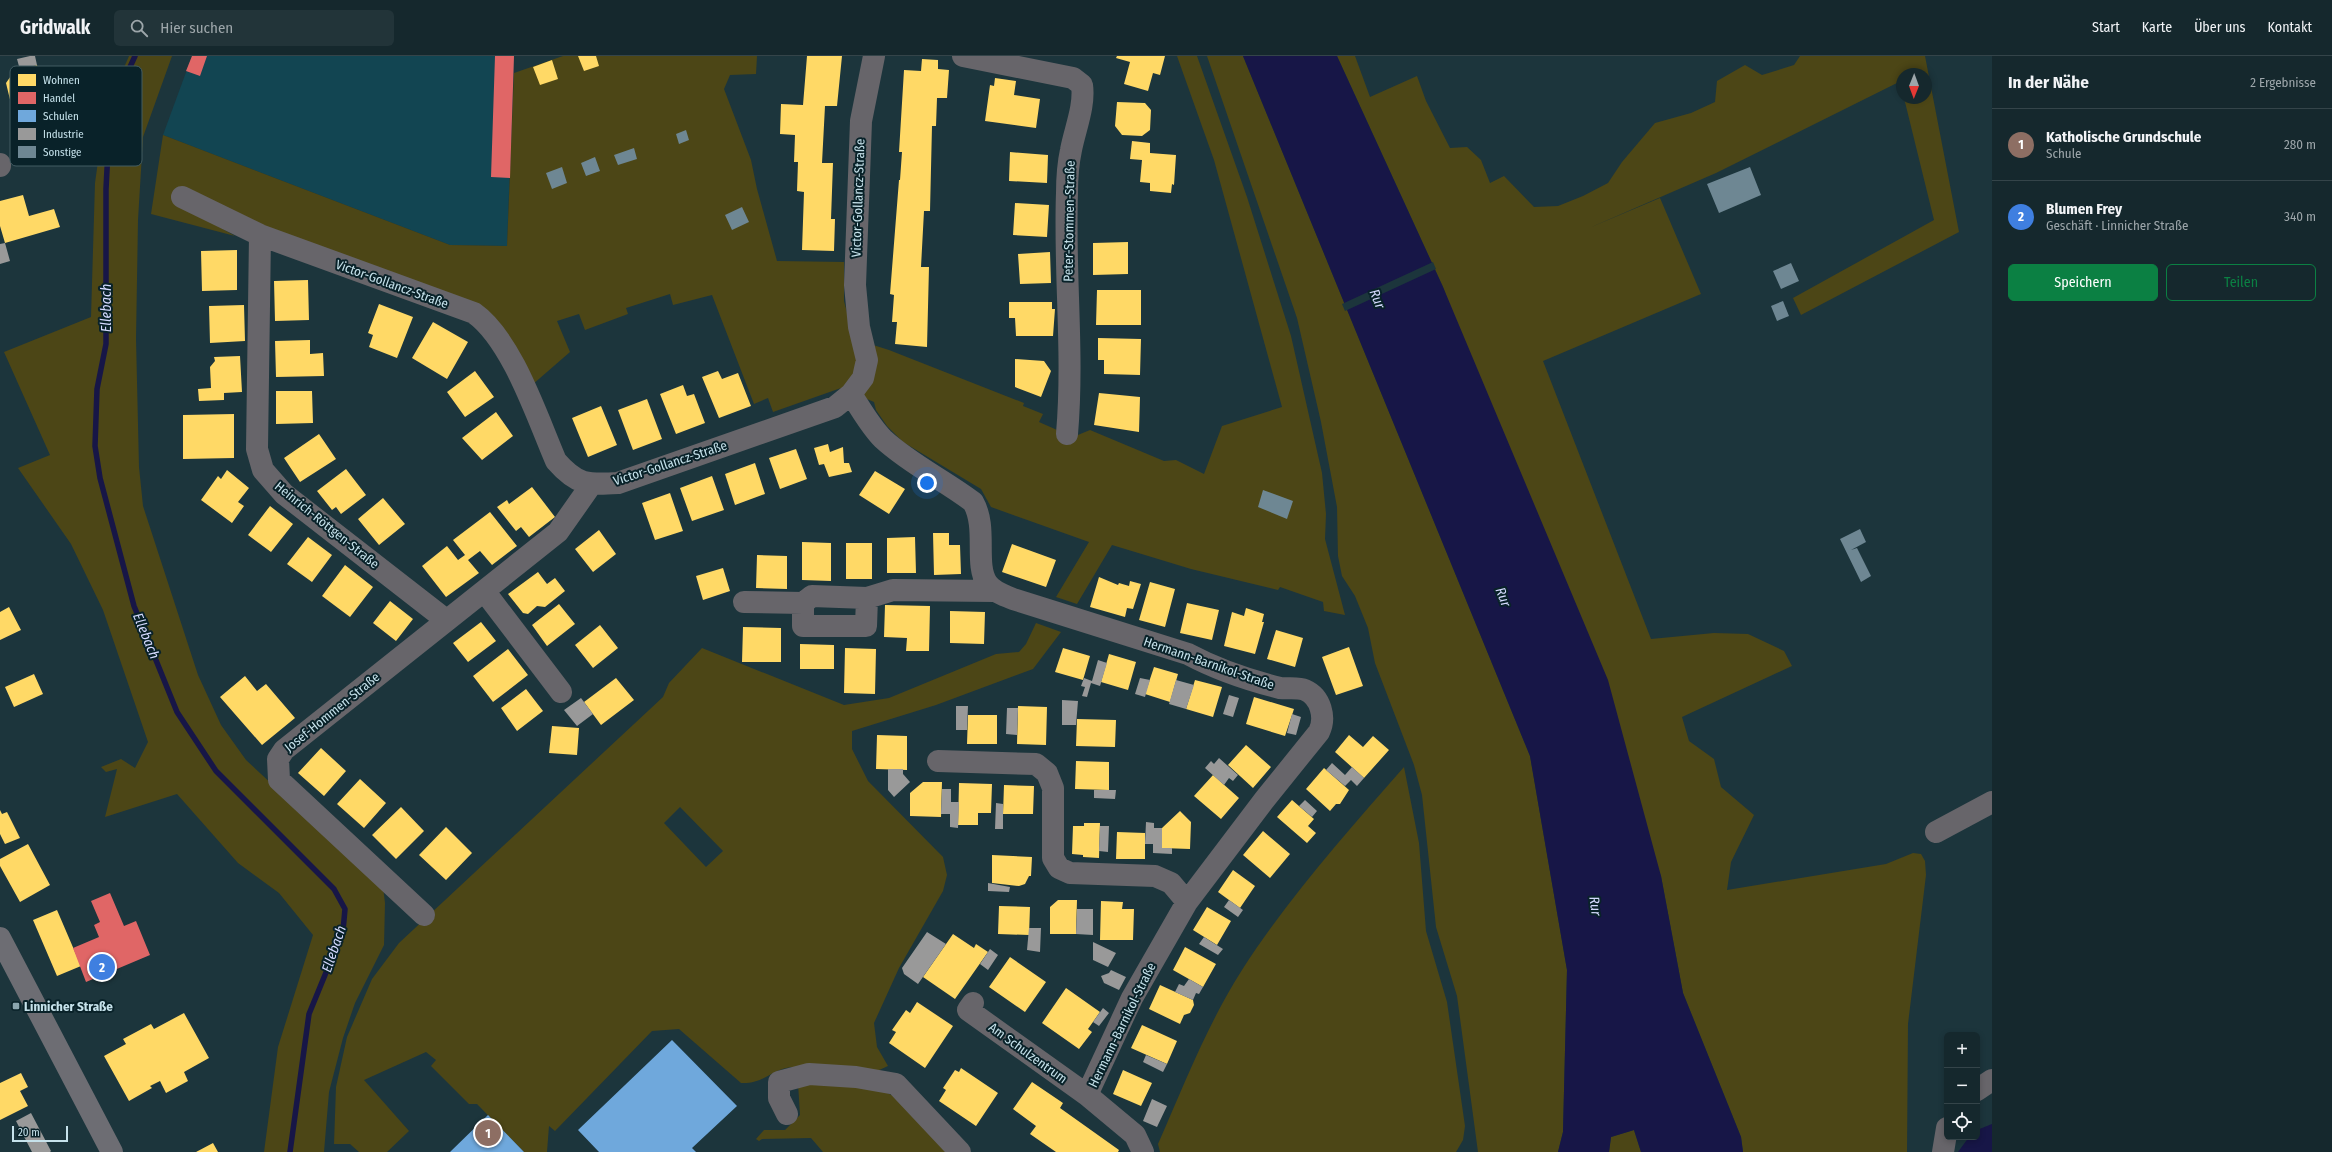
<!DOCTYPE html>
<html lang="de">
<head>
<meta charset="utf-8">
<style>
  :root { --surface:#15282d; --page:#223439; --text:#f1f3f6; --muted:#9da6aa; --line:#344449; --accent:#0b8043 }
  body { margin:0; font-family:"Fira Sans Condensed",sans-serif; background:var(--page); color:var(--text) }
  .controls { position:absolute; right:12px; bottom:12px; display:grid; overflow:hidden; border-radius:6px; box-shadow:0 2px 6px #0003 }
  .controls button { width:36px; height:36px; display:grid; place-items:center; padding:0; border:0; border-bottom:1px solid var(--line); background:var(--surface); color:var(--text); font:20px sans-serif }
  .compass { position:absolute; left:1896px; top:12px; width:36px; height:36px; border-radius:50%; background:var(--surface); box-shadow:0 2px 6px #0003; rotate:181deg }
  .scale { position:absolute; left:12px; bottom:10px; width:56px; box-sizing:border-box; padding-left:4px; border:2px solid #c6e2eb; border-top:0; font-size:11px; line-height:14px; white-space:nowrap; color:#c6e2eb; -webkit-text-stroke:3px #092229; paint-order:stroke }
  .you { position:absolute; left:927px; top:427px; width:14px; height:14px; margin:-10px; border:3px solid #fff; border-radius:50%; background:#1a73e8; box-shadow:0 0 0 6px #1a73e833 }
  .badge { display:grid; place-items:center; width:26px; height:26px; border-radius:50%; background:var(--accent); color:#fff; font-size:13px; font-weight:700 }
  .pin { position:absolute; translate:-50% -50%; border:2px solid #fff; box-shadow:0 1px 4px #0006 }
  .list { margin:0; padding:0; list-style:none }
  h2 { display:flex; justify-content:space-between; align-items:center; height:52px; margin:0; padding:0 16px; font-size:17px }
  h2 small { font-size:13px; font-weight:400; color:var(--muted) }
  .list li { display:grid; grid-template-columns:26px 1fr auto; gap:12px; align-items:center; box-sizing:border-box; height:72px; padding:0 16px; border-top:1px solid var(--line) }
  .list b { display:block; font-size:15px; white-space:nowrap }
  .list p { margin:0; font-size:13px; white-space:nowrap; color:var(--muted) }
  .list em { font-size:13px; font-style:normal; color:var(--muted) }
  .actions { display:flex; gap:8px; padding:12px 16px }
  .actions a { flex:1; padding:9px 0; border:1px solid var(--accent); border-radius:6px; text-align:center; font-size:14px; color:var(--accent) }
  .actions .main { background:var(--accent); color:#fff }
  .icon { flex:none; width:22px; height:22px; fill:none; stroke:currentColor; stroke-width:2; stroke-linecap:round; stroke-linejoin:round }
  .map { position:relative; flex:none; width:1992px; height:1096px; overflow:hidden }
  header { display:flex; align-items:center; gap:24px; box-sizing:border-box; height:56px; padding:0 20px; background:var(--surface); border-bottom:1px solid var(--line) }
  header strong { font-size:19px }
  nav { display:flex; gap:22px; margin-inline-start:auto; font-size:14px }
  .search { width:280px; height:36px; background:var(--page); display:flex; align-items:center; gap:10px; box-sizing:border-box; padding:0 14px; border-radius:6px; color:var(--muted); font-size:15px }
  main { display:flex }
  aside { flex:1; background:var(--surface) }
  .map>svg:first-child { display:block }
  .built { fill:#124552 }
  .green { fill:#4c4616; fill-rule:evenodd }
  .water { fill:#171647 }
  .pier { fill:#1c353c }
  .homes { fill:#ffd966 }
  .shops { fill:#e06666 }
  .schools { fill:#6fa8dc }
  .industry { fill:#999 }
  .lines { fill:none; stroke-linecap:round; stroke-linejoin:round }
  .stream { stroke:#171647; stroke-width:5.5 }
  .building { fill:#6e8793 }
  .minor { stroke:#67656a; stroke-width:22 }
  .major { stroke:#6d6d73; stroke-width:22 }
  .poi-dot { fill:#8aa5ae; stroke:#092229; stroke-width:1.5 }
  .labels { text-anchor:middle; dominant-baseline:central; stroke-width:4; stroke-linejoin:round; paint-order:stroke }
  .street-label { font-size:13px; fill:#c6e2eb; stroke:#092229 }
  .poi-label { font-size:13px; font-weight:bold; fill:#c6e2eb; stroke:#092229; text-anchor:start }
  .water-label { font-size:14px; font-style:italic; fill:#d5dafe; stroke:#092229 }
  .key { fill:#092229; stroke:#425c63; stroke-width:1 }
  .key-label { font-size:11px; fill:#c6e2eb }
</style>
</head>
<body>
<header>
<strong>Gridwalk</strong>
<div class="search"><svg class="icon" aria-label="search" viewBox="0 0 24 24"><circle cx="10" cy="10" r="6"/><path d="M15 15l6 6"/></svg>Hier suchen</div>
<nav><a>Start</a><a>Karte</a><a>Über uns</a><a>Kontakt</a></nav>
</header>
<main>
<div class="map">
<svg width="1992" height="1096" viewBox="0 0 1992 1096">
  <rect width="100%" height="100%" fill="#1c353c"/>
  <path class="built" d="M192 0H514L507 190 450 189 163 79Z"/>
  <path class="green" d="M129 0H172L143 81 138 164 136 283 139 411 143 450 198 619 221 669 246 704 383 831 385 847 384 889 355 947 343 982 329 1036 324 1096H264L278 991 313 879 279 837 238 807 177 738 105 761 117 713 106 716 101 711 121 703 135 712 148 686 103 554 71 488 18 412 50 399 4 296 91 261 95 127 105 55Z
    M563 0H757L756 18 730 19 724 33 751 104 757 133 777 205 844 206V245L854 283 889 294 1024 347 1023 350 1043 358 1039 366 1073 381 1090 374 1164 405 1176 404 1204 418 1222 370 1282 351 1214 104 1177 0H1197L1247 141 1291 280 1322 417 1326 458 1325 483 1345 559 1324 555 1323 546 1280 531 1278 534 1191 513 1112 489 1077 548 1056 541 1089 486 991 451 981 433 903 386 887 370 876 354 874 346 841 332 773 356 768 342 754 348 712 239 673 249 670 238 626 252 628 258 585 274 579 258 557 265 570 296 532 329 505 277 174 145 235 180 151 158 163 79 450 189 507 190 514 17Z
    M1207 0H1243L1530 700 1567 914 1563 1076 1558 1096H1478L1457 940 1436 871 1422 739 1414 709 1375 607 1368 572 1355 540 1342 520 1338 500 1337 451 1321 366 1297 262Z
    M1337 0H1355L1370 41 1417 20 1426 45 1450 92 1467 91 1481 104 1490 127 1504 120 1534 151 1558 150 1583 140 1608 127 1622 106 1655 67 1691 57 1715 46 1717 25 1745 9 1762 19 1794 9 1800 0H1925L1959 176 1801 259 1793 242 1934 164 1904 42H1926V18H1902V35L1899 26 1716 117 1589 172 1660 142 1701 238 1543 305 1651 583 1714 577 1748 578 1784 595 1792 610 1682 661 1689 685 1714 703 1721 731 1754 759 1731 806 1727 834 1886 808 1913 797 1921 798 1925 805 1926 819 1908 968 1907 1096H1743L1741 1081 1683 937 1661 820 1443 231Z
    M1036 567 1061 576 1033 613 936 649 852 675V693L868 725 943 801 947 819 943 835 899 912 874 967 877 991 888 1010 877 1015 792 1011C771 1013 765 1028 741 1027L679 973 652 975 555 1075 549 1070 547 1096H524L477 1048H469L431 1010 436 1004 426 996 364 1024 409 1075 387 1096H359L350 1088H334L336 1031 347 981 372 923 399 887 663 641 669 627 702 592 844 649 889 642 996 598 1019 596 1026 588ZM680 751 723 795 706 811 664 767Z
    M1404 711 1419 787 1426 875 1447 946 1465 1070 1463 1084 1456 1096H1160L1158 1088C1184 1029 1207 969 1242 914 1289 841 1347 776 1404 711Z
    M798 1027 879 1033 904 1045 952 1096H823L811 1082 762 1083 759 1085 756 1083 764 1074H785L800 1059Z
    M1634 1074 1641 1096H1609L1611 1081Z"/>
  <path class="water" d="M1243 0H1337L1443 231 1608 624 1661 820 1683 937 1741 1081 1743 1096H1641L1634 1074 1611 1081 1609 1096H1558L1563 1076 1567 914 1530 700Z
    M1992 1068V1096H1958L1969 1081H1977V1074Z"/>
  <path class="pier" d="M1433 206 1436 213 1345 255 1342 248Z"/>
  <path class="homes" d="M578 0H596L599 10 584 15Z
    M807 0H842L837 50H825L822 107H833L831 163H835L834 195 802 194 804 136 797 135 798 106H794L795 79 780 78 781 48 803 49Z
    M1117 0H1165L1160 19 1153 17 1148 35 1124 28 1130 6 1116 2Z
    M922 3 938 4V13L949 14 947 42H937L936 70H932L930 155H924L921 211H929L927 291 895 288 897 266H892L894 239 890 238 899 124H900L902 96H899L904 14 921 15Z
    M552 4 558 23 540 29 533 11Z
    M37 9 38 13 41 12 46 44 51 57 47 58 51 74 19 81 6 27 15 14Z
    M995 22 1016 25 1014 39 1040 43 1036 72 985 65 990 29 994 30Z
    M1117 46 1145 47 1151 54 1150 74 1142 80 1122 79 1115 70Z
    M1132 85 1150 87V97L1176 99 1174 129 1172 128 1171 137 1150 135V127L1140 126 1142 104 1130 103Z
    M1010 96 1048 99 1047 127 1009 125Z
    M23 139 29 160 54 153 60 171 5 187 0 170V145Z
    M1015 147 1049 149 1047 181 1013 179Z
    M1128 186V218L1093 219V187Z
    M237 194V234L202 235 201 195Z
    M1050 196 1051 227 1020 228 1018 198Z
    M308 224 309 264 275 265 274 225Z
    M1097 234H1141V269H1096Z
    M1009 246H1052V253H1055L1053 280H1016L1015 262H1009Z
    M379 248 413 261 397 302 369 291 373 279 368 277Z
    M244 249 245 285 210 287 209 250Z
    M433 266 468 286 447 323 412 302Z
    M1098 282 1141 283 1140 319 1104 318V304H1098Z
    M310 284V298L323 297 324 320 276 321 275 285Z
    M240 300 242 336 224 337V344L199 345 198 333 211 332 210 311 215 305 214 301Z
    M1015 303 1044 305 1051 315 1041 341 1015 331Z
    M475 315 494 341 465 361 447 336Z
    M718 315 722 323 738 317 751 350 719 362 702 321Z
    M683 329 687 340 694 338 705 367 676 378 660 338Z
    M276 335H312L313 367 276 368Z
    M1099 337 1140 341 1139 376 1094 369Z
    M647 343 662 383 633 394 618 354Z
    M601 350 617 389 588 401 572 362Z
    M496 356 513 380 482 404 462 382Z
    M234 358V402L183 403V359Z
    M319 378 336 403 300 426 284 402Z
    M828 388 830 396 843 391 844 407H849L852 416 829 421 824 408 819 409 814 392Z
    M796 393 807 423 780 433 769 402Z
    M755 407 765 438 735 449 725 418Z
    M346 413 366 439 341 458 336 451 332 454 317 435Z
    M227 414 249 432 238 446 244 450 232 467 201 444 218 420 221 423Z
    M875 415 905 433 889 458 859 439Z
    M712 420 724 454 692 465 680 432Z
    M532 431 555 461 529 481 521 471 516 475 497 451 507 444 509 448Z
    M670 437 683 475 655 484 642 447Z
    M383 442 405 468 379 489 358 463Z
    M270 450 293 468 271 496 248 479Z
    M490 456 517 490 492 509 480 495 468 504 479 517 446 541 422 510 447 490 458 504 465 499 453 484Z
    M599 474 616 498 593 516 575 493Z
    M933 477H949V489H960L961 518 934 519Z
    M308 481 332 499 312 526 287 508Z
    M915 481 916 517H887V482Z
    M802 486 831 487V525L802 524Z
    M846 487H872V523H846Z
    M1012 488 1056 504 1046 531 1002 516Z
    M757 499 787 500V533L756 532Z
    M345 509 373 531 350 561 322 540Z
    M723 512 730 535 703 544 696 520Z
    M538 516 547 528 555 522 565 535 545 551 537 550 528 558 523 557 508 538Z
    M1099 521 1118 529 1119 527 1129 530 1130 525 1141 528 1133 553 1127 552 1125 561 1090 551Z
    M1150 526 1175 533 1165 571 1139 564Z
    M390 545 413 563 396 585 373 567Z
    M1187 547 1219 554 1212 584 1180 577Z
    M559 548 575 568 547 590 532 569Z
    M885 549 930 550 929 595H906L907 582 884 581Z
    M9 551 21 574 0 584V556Z
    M1246 552 1264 558 1262 566H1264L1255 598 1224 590 1232 556 1244 560Z
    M950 555 985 556 984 588 950 587Z
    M481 566 496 585 468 606 453 587Z
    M600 569 618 592 593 612 575 589Z
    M743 571 781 572V606H742Z
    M1276 574 1303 582 1295 611 1267 603Z
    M800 588 834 589V613H800Z
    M1349 591 1363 630 1336 639 1322 601Z
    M845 592 876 593 875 638 844 637Z
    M1063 592 1090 600 1083 624 1055 616Z
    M508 593 528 619 493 646 473 620Z
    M1109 598 1136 606 1128 634 1101 626Z
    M1154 611 1178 618 1170 646 1145 638Z
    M34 618 43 638 14 651 5 631Z
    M245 620 257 635 266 628 295 662 262 689 220 641Z
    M616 622 634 644 601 669 584 646Z
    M1195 624 1222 631 1213 661 1186 653Z
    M526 633 543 655 517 675 501 652Z
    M1254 641 1294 653 1285 680 1246 668Z
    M1018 650 1047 651 1046 689 1017 688Z
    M968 659H997V688H967Z
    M1077 663 1116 664 1115 691 1076 690Z
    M552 670 579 672 577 699 549 697Z
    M877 679 907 680V714L876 713Z
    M1349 679 1363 691 1373 680 1389 694 1364 722 1335 696Z
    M1246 689 1271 711 1253 732 1228 709Z
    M321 692 346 715 324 740 298 717Z
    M1076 705 1109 706V734L1075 733Z
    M1324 712 1349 734 1340 748H1336L1330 755 1306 733Z
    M1213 719 1239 742 1221 763 1194 740Z
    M360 723 386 747 364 772 337 748Z
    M923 726H942L941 761 910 760V737Z
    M959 727 992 728 991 757H978V769H958Z
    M1004 729 1034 730 1033 758H1003Z
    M1292 744 1314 763 1308 770 1316 777 1307 787 1277 761Z
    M401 751 424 775 396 803 372 779Z
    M0 754 2 758 7 756 20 782 5 788 0 778Z
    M1180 755 1191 766 1190 793 1162 792V772Z
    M1084 767H1100L1099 802 1083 801V799L1072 798 1073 770H1084Z
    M446 771 472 797 446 824 419 799Z
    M1263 775 1290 798 1270 822 1243 799Z
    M1117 776 1145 777V803H1116Z
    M28 788 50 829 20 846 0 810V803Z
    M992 799 1032 801 1031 820H1029L1025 828 1019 830 992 827Z
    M1233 814 1255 830 1240 852 1218 836Z
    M1058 844H1077L1076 878H1050V851Z
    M1101 845 1123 846 1122 853H1134L1133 884H1100Z
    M999 850 1030 851 1029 879 998 878Z
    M1207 851 1231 865 1217 889 1193 874Z
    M57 854 81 910 57 920 33 864Z
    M953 878 974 892 976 888 988 896 955 943 923 921Z
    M1185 891 1216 908 1203 931 1173 914Z
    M1010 901 1046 926 1025 956 989 931Z
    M1160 929 1193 944 1194 949 1190 957 1184 959 1180 968 1149 953Z
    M1066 932 1100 956 1088 973 1092 976 1079 993 1042 967Z
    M917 946 953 970 925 1012 889 987 896 976 892 974 906 954 910 957Z
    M184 957 209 1002 184 1016 188 1025 166 1037 160 1025 150 1030 152 1032 129 1045 104 1000 126 988 123 983 151 968 154 973Z
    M1142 969 1177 985 1167 1008 1131 992Z
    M961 1012 998 1037 976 1070 939 1045 946 1034 943 1032 955 1014 959 1016Z
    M1123 1014 1152 1027 1141 1050 1113 1038Z
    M21 1017 28 1031 20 1035 28 1050 0 1064V1027Z
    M1032 1026 1063 1047 1060 1052 1119 1094 1118 1096H1056L1030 1078 1036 1070 1013 1053Z
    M213 1087 218 1096H196Z"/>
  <path class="shops" d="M192 0H207L200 20 186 15Z
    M495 0H514L510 122 491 121Z
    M110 837 124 870 136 865 150 899 86 926 73 892 99 881 94 869 100 866 91 845Z"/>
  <path class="schools" d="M672 984 737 1050 692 1092 696 1096H599L578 1074Z
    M488 1059 524 1096H450Z"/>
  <path class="industry" d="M30 0H35L37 9 20 14 17 3Z
    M5 187 10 205 0 208V188Z
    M1098 604 1107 607 1100 630 1091 627 1087 641 1082 640 1085 631 1081 630 1084 622 1092 625Z
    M1140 622 1150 624 1145 641 1135 638Z
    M1176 624 1194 629 1186 653 1169 648Z
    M1229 639 1239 642 1233 661 1223 658Z
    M581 642 593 658 577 670 564 654Z
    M1062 644 1078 645 1076 669H1062Z
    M956 650H968L967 674H956Z
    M1007 652H1018L1017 679 1006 678Z
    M1292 658 1301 661 1296 679 1287 677Z
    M1219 702 1238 719 1233 725 1229 722 1224 729 1205 712 1211 705 1214 708Z
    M1332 707 1345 719 1352 711 1364 722 1357 730 1351 724 1345 730 1326 714Z
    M888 713H903V718L910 726 894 741 888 734Z
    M942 733H951V746H959L958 772 950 771V758H941Z
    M1094 734H1116L1115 743 1094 742Z
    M1305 744 1317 755 1312 761 1299 750Z
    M996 747 1003 748V773H995Z
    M1146 766 1154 767V772H1162V792H1172V798L1153 797V788H1145Z
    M1100 770H1109L1108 796 1099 795Z
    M988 827 1010 831 1009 836 988 835Z
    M1229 844 1243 854 1238 861 1224 851Z
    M1077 853H1093V879L1076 878Z
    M1029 872H1041L1040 896 1027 894Z
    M927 876 946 888 918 928 904 918 902 912Z
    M1204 881 1223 893 1218 899 1199 888Z
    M1093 886 1116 897 1108 911 1093 904Z
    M990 893 998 899 988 914 980 908Z
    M1111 914 1126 921 1119 934 1104 927 1101 920 1109 917Z
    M1189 923 1203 931 1199 938 1196 937 1193 944 1175 936 1179 928 1184 930Z
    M1103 952 1109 957 1099 970 1093 966Z
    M1146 999 1167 1008 1163 1016 1143 1006Z
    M1152 1043 1167 1050 1157 1071 1143 1065Z
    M31 1057 51 1095 50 1096H32L16 1065Z"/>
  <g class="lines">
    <path class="stream" d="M135 0 120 33 108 94 106 133V288L97 333 95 390 100 422 134 550 177 656 216 715 334 833 345 853 343 875 309 958 290 1096"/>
  </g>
  <path class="building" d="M686 74 689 84 679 88 676 78Z
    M634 92 637 103 618 109 614 99Z
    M595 101 600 115 586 120 581 107Z
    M562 111 567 127 552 133 546 117Z
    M1750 111 1761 139 1719 157 1707 128Z
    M742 151 749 166 732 174 725 159Z
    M1791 207 1799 225 1781 233 1773 215Z
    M1783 245 1789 260 1777 265 1771 250Z
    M1263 434 1293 445 1287 463 1258 451Z
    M1860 473 1866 486 1851 494 1857 492 1871 520 1861 526 1840 483Z"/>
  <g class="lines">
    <path class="minor" d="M963 0 1073 22 1082 29C1085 50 1075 73 1071 94 1068 108 1067 123 1067 137 1064 217 1074 297 1067 378
      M0 108V110
      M182 141 260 179 474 257C512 284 537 361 556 405 577 429 587 429 618 427L835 351 851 338 863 322 867 304 859 271 855 229 861 65 874 0
      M260 179 257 393 263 414 284 438 446 564
      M851 338C861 353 870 370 883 383 910 408 944 424 973 446 988 472 974 507 987 527 993 536 1004 539 1013 543L1188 598C1216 613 1248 624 1280 632 1287 633 1298 631 1305 634 1321 641 1326 662 1319 676L1265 743 1187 846 1132 942 1087 1039
      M485 536 561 636
      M744 546 803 547 812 540 867 542 893 534 995 535
      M803 547V570H866L867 542
      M938 705 1036 708 1047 717 1053 732V802L1059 812 1070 817 1155 820 1171 827 1187 846
      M1936 776 1992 746
      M424 859 279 724 278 703 284 694 558 476 591 429
      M973 947 968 954 1087 1039 1135 1079 1143 1096
      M1977 1034 1992 1024
      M787 1058 779 1042V1026L809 1018 856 1021 896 1028 960 1096
      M1943 1096 1947 1072"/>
    <path class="major" d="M0 882 112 1096"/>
  </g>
  <rect class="poi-dot" x="12" y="946" width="8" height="8" rx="2"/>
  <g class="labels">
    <g class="street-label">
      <text transform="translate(858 142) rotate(-88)">Victor-Gollancz-Straße</text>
      <text transform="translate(1069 165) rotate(-89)">Peter-Stommen-Straße</text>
      <text transform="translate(392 228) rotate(20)">Victor-Gollancz-Straße</text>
      <text transform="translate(670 407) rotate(-18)">Victor-Gollancz-Straße</text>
      <text transform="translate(327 469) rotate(39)">Heinrich-Röttgen-Straße</text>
      <text transform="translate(1209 607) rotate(19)">Hermann-Barnikol-Straße</text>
      <text transform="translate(332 656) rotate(-39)">Josef-Hommen-Straße</text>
      <text transform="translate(1122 969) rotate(-64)">Hermann-Barnikol-Straße</text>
      <text transform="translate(1028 997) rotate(36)">Am Schulzentrum</text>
    </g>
    <g class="poi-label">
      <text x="24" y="950">Linnicher Straße</text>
    </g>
    <g class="water-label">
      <text transform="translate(1377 243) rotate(68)">Rur</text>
      <text transform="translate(106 252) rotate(-90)">Ellebach</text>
      <text transform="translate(1503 541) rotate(69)">Rur</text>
      <text transform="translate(146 580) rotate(68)">Ellebach</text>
      <text transform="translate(1595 850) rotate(82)">Rur</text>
      <text transform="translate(334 893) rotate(-71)">Ellebach</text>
    </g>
  </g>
  <rect x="10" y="10" width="132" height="100" rx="6" class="key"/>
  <rect x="18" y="18" width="18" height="12" fill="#ffd966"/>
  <rect x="18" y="36" width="18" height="12" fill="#e06666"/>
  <rect x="18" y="54" width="18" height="12" fill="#6fa8dc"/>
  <rect x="18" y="72" width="18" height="12" fill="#999"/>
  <rect x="18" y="90" width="18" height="12" fill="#6e8793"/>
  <g class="key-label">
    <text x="43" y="28">Wohnen</text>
    <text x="43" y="46">Handel</text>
    <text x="43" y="64">Schulen</text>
    <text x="43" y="82">Industrie</text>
    <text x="43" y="100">Sonstige</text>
  </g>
</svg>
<div class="controls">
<button>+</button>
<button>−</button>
<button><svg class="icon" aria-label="locate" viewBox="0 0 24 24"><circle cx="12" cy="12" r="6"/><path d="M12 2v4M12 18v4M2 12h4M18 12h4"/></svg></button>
</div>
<svg class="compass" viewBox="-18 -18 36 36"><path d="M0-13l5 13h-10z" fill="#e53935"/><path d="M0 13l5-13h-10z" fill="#9da6aa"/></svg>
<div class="scale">20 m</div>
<div class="you"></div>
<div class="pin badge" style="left:488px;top:1077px;background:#8d6e63">1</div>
<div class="pin badge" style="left:102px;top:911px;background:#3f7fe0">2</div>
</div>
<aside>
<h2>In der Nähe<small>2 Ergebnisse</small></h2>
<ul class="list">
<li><span class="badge" style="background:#8d6e63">1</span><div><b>Katholische Grundschule</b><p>Schule</p></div><em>280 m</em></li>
<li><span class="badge" style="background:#3f7fe0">2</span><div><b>Blumen Frey</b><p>Geschäft · Linnicher Straße</p></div><em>340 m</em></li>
</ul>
<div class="actions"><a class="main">Speichern</a><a>Teilen</a></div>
</aside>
</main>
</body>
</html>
